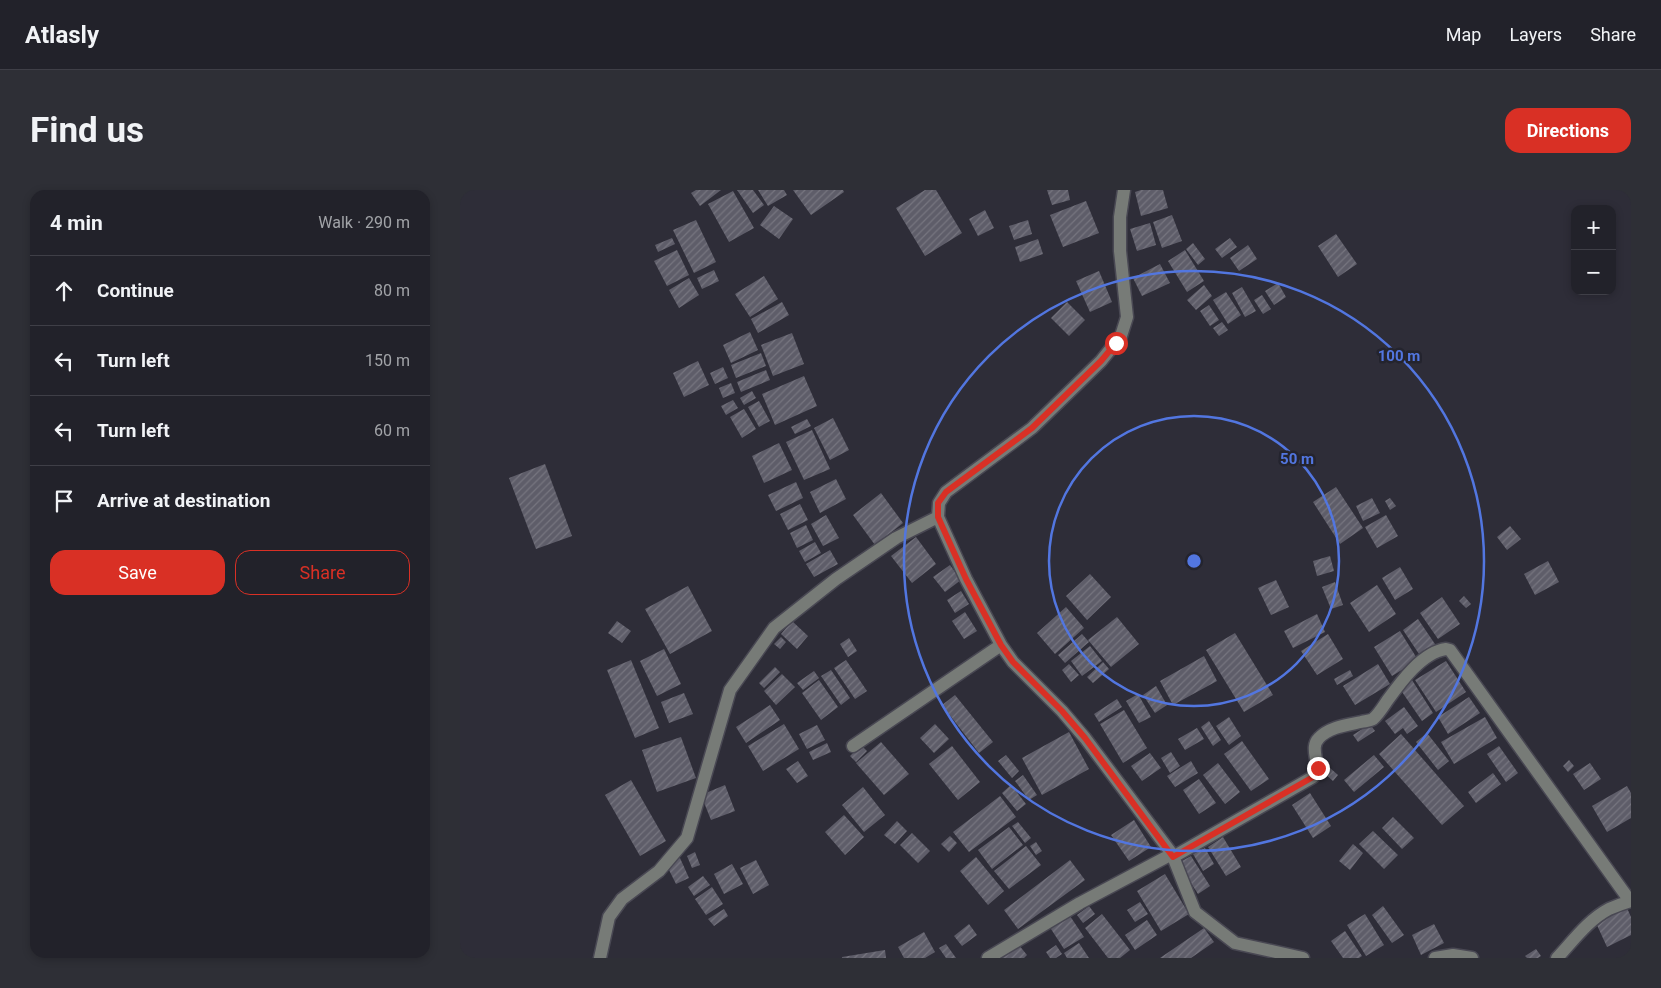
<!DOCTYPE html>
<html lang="en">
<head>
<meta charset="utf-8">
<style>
  :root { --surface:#22222a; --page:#2e2f36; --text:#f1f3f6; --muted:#a2a4a8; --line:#3f3f47; --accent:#d93025 }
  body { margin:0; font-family:Roboto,sans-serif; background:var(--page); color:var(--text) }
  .controls { position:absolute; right:15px; top:15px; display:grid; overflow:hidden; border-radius:10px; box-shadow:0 2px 8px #0003 }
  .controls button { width:45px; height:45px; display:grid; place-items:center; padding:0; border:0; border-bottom:1px solid var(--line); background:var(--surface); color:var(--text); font:25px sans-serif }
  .stop { position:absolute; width:15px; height:15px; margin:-11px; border:4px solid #d93025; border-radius:50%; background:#fff }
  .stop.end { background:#d93025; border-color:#fff; box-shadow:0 1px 5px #0008 }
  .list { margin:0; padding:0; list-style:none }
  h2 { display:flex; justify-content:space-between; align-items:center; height:65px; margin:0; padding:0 20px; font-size:21px }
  h2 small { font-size:16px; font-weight:400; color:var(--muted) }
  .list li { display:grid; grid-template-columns:32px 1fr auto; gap:15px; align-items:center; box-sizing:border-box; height:70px; padding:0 20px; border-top:1px solid var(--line) }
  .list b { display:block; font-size:19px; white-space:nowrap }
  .list em { font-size:16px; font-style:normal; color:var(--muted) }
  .actions { display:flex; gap:10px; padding:15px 20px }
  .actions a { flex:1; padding:11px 0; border:1px solid var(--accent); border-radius:15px; text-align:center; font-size:18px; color:var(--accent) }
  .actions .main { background:var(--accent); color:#fff }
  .icon { flex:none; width:28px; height:28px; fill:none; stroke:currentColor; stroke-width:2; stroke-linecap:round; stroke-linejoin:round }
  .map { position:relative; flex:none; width:1171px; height:768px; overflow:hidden; border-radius:15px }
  header { display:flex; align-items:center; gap:30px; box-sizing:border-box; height:70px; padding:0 25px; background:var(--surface); border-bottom:1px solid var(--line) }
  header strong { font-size:24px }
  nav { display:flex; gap:28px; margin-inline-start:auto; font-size:18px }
  .intro { display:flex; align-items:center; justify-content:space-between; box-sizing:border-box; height:120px; padding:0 30px }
  h1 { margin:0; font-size:35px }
  .button { padding:12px 22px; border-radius:15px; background:var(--accent); color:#fff; font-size:18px; font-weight:700 }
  main { display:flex; gap:30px; padding:0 30px }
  aside { flex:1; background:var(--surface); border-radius:15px; box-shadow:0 2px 8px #0003 }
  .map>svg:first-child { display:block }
  .building { fill:url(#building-hatch) }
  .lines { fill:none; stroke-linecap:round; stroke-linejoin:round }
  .minor-casing { stroke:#494853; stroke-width:15 }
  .minor { stroke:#777b77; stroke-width:12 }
  .route { stroke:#d93025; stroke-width:6 }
  .ring { fill:none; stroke:#5276e0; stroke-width:2.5 }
  .centre { fill:#5276e0; stroke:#24242e; stroke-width:2.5 }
  .ring-label { font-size:15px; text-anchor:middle; font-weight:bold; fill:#5276e0; stroke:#24242e; stroke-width:5; stroke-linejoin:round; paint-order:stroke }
</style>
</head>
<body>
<header>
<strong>Atlasly</strong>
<nav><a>Map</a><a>Layers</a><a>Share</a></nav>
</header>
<div class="intro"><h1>Find us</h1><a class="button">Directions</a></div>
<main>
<aside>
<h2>4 min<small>Walk · 290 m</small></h2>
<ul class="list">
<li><svg class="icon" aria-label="ahead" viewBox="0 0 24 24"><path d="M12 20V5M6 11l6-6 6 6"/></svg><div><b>Continue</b></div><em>80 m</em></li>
<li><svg class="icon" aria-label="left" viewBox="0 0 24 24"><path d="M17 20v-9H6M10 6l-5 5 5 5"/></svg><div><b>Turn left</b></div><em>150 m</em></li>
<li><svg class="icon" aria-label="left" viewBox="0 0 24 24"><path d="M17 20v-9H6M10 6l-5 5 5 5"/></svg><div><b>Turn left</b></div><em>60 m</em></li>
<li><svg class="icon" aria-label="arrive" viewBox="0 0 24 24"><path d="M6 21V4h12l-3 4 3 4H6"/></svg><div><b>Arrive at destination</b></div></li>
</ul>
<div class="actions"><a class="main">Save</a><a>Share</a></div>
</aside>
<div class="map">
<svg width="1171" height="768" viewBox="0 0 1171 768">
  <defs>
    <pattern id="building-hatch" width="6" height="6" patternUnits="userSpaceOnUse" patternTransform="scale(1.25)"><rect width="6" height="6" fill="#5e5d69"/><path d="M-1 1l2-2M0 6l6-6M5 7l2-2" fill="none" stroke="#76757f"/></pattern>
  </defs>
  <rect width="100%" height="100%" fill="#2e2d38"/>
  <path class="building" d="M236 0H261L240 16 231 3Z
    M277 0H293L304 15 293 23Z
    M298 0H324L327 5 308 16Z
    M333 0H383L384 2 351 25Z
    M465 0H476L502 43 465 66 436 18Z
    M587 0H608L610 10 592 15Z
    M681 0H703L708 18 681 26 675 2Z
    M273 1 294 38 269 52 248 14Z
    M626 11 639 43 603 57 590 25Z
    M314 16 333 29 319 49 300 35Z
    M525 20 534 38 518 46 509 29Z
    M712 25 722 51 702 58 693 32Z
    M236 30 256 72 234 83 213 40Z
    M568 30 572 44 554 50 549 36Z
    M690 33 696 55 677 61 670 39Z
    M876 44 897 74 878 87 858 56Z
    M212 48 215 54 198 62 195 55Z
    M770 48 777 57 762 68 755 59Z
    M578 49 583 64 560 72 555 57Z
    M733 53 745 69 738 75 726 59Z
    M788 55 797 69 779 81 770 68Z
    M217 60 229 85 207 96 194 71Z
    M725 60 744 91 727 102 708 71Z
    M700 74 710 93 682 106 673 88Z
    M254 80 259 91 242 99 237 88Z
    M639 81 652 112 630 122 616 91Z
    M304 86 318 109 290 127 275 104Z
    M229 88 239 105 219 118 209 100Z
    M818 93 826 107 814 115 805 101Z
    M744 95 752 106 736 120 727 110Z
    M782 97 796 121 785 127 772 103Z
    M766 102 781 125 768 134 753 110Z
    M802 105 811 119 803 124 794 110Z
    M322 112 329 125 298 143 291 129Z
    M607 112 625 130 609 146 591 128Z
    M749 115 759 130 750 136 740 121Z
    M762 132 768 140 759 146 753 138Z
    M290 142 298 160 271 173 263 155Z
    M332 143 344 174 313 186 301 155Z
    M301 163 306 176 276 188 271 175Z
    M238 171 249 195 224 207 213 183Z
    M263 177 268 188 255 194 250 183Z
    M306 180 310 190 281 202 277 192Z
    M344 186 357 216 315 235 302 204Z
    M271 193 275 203 263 208 259 198Z
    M292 201 296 208 284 215 280 208Z
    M273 210 278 218 266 225 261 216Z
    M299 211 310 231 299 237 288 217Z
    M284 219 296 239 282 248 270 227Z
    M373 228 389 260 370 270 354 238Z
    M347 229 351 236 335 244 331 237Z
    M352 240 370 279 344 290 326 252Z
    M319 253 332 280 304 293 292 266Z
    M85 274 112 346 76 359 49 288Z
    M376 289 386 309 360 323 350 302Z
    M336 292 343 308 316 321 308 305Z
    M876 297 903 338 880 354 853 312Z
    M421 303 443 333 415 355 393 325Z
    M912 308 920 323 903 331 896 316Z
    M930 308 936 316 930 320 925 311Z
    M340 314 348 330 328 340 320 324Z
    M366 325 379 348 363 356 351 334Z
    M926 325 938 346 917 358 905 337Z
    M346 335 353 350 337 358 330 343Z
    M1050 336 1061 349 1047 360 1037 347Z
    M456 347 476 374 452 393 431 366Z
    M355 352 361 363 345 372 339 361Z
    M370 360 378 374 354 387 346 374Z
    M870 366 874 381 857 386 853 371Z
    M1088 371 1099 392 1075 405 1064 384Z
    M490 375 501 390 485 402 473 387Z
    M940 377 953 399 935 410 922 388Z
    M630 384 651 407 627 430 606 406Z
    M816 390 829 417 811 425 798 398Z
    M875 392 883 415 871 419 862 397Z
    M917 395 936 424 909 442 890 413Z
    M228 396 252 441 210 464 185 419Z
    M501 401 509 414 495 423 487 410Z
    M1004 406 1011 414 1006 418 999 411Z
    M982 407 1000 434 978 449 960 423Z
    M606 417 624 438 595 464 577 443Z
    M505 422 517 441 504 449 492 431Z
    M857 424 865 442 833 458 824 441Z
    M657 427 679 454 651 477 628 450Z
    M958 429 977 457 961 467 943 440Z
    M157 431 171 441 162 453 148 443Z
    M332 431 348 446 337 459 321 444Z
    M940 441 958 470 932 486 914 457Z
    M775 443 813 505 784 522 746 460Z
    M622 444 629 452 605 473 598 465Z
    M868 444 883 469 857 485 841 461Z
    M321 447 326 452 320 459 314 454Z
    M389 448 397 461 388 467 380 454Z
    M630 456 642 471 622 486 611 471Z
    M204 459 221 494 197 506 180 471Z
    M744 466 757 491 713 515 700 491Z
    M171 470 199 538 175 548 147 480Z
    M386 470 407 501 395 509 374 478Z
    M986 471 1006 502 976 522 955 490Z
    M643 472 649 479 633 493 627 487Z
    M609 474 619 485 611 492 602 480Z
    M918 474 930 494 895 515 883 496Z
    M315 477 320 482 304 498 299 493Z
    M371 480 390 508 381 515 361 486Z
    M890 480 893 486 877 495 874 489Z
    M354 481 359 488 343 500 337 493Z
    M322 484 335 497 316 515 304 501Z
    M359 490 378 517 361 530 342 503Z
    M952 490 973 523 962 531 940 499Z
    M696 496 707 515 695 523 683 505Z
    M224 503 233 524 209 533 201 512Z
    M678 504 691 527 679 533 666 511Z
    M495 505 533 552 519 563 482 515Z
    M1009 507 1020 523 988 544 978 527Z
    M657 509 662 517 639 532 634 524Z
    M310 515 320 530 286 553 276 537Z
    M944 517 958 536 947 544 943 538 935 544 925 531Z
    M664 520 687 558 663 573 640 534Z
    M769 527 781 546 769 555 756 536Z
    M1025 527 1037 548 994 574 981 552Z
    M749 531 761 550 753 556 741 537Z
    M324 534 339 559 303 581 288 556Z
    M475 534 489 549 474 563 460 548Z
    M910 534 915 541 898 552 893 545Z
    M357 535 365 550 347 559 339 544Z
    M737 538 744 549 725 560 718 549Z
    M609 542 629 579 582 605 562 568Z
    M967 543 989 571 978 580 956 552Z
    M941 544 1004 616 982 635 919 564Z
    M221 547 236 588 197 602 182 560Z
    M782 551 809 589 791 601 764 564Z
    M421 552 449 584 424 605 396 573Z
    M367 553 371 562 353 570 349 562Z
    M401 555 407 561 396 572 390 566Z
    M492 556 520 592 498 610 469 574Z
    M1039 556 1058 583 1046 592 1027 564Z
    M711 562 720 576 710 583 701 568Z
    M690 563 701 578 682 591 671 576Z
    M546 565 559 581 552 588 538 571Z
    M914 565 924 577 894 602 884 590Z
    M1109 570 1114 576 1108 582 1103 576Z
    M338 571 348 586 337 593 326 579Z
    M731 571 738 583 715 597 707 586Z
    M758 573 780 602 765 614 743 585Z
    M1130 573 1141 589 1124 600 1113 584Z
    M870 578 878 585 873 591 865 584Z
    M1033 583 1041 594 1016 613 1008 602Z
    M563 585 577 605 569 610 555 591Z
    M739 589 756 613 739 624 723 600Z
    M171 590 206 651 180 666 145 605Z
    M265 595 275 621 251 630 241 605Z
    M551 595 566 614 557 621 542 603Z
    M1167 596 1171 603V628L1147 642 1132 616Z
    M403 597 425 625 404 642 382 615Z
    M850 603 871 636 853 648 832 615Z
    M540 606 556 627 509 662 493 642Z
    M384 625 404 647 385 665 365 642Z
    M933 627 954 648 942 659 922 638Z
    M674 630 691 657 669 671 651 645Z
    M437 631 447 641 435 654 424 645Z
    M558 632 571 648 565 653 552 636Z
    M549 637 563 655 532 679 518 660Z
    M913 641 938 665 924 679 899 654Z
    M452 643 470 661 458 673 440 655Z
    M490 646 497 653 489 662 481 654Z
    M763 647 781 677 766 686 748 657Z
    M576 652 582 661 576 665 570 656Z
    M893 654 903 663 890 680 879 671Z
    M566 656 581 675 549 699 534 681Z
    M745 658 754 674 743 681 733 664Z
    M235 662 240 675 232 678 227 666Z
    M731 666 750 696 738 704 718 673Z
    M516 667 544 701 528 715 500 681Z
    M220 668 229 688 216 694 206 674Z
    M296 670 309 695 293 704 280 678Z
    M610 670 625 690 558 739 544 720Z
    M272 674 283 694 264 704 254 684Z
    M705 684 729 724 701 741 677 701Z
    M243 686 250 695 234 706 228 697Z
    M252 697 263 714 246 725 235 709Z
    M680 712 688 724 675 732 667 720Z
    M629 716 635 724 623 733 617 725Z
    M923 716 944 745 932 753 912 725Z
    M1167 718 1171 727V745L1147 757 1136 733Z
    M264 719 268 726 254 736 248 729Z
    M608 723 624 747 604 759 589 736Z
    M642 724 670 760 660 768H648L625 738Z
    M905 724 924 755 906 766 887 735Z
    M687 730 697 745 675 760 665 745Z
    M509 734 517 745 502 756 494 746Z
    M974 734 984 753 961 765 952 745Z
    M744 738 754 752 731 768H700Z
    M885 741 902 766 899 768H883L871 751Z
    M464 742 475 762 465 768H444L438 757Z
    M619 753 629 768H607L604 763Z
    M486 754 496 768H486L479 758Z
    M558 754 567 765 564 768H541Z
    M596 755 602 764 596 768H590L586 762Z
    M1076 759 1081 766 1078 768H1067L1065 766Z
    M425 760 426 768H382V767Z"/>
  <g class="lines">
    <g class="minor-casing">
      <path id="minor" d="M664 0 660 27V61L667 127 661 146 641 171 572 238 486 302 479 313 478 327 506 389 541 455 553 472 602 521 625 548 712 664 735 722 775 753 843 768
        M393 556 541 455
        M713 667 853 587C863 575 848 559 859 548 869 537 887 535 901 532 905 531 910 531 913 529 918 525 923 517 927 511 940 493 962 462 986 459L990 460 1170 711
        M140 768 149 727 162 709 199 681 227 648 270 500 314 438 376 389 436 348 478 327
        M528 768 620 713 712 664
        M975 768 993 765 1012 768
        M1097 768C1113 751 1128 730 1149 719 1156 716 1164 713 1171 711"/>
    </g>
    <use href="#minor" class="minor"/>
  </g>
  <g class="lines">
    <path class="route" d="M656 153 641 171 572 238 486 302 478 313V327L506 389 541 455 553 472 602 521 625 548 713 667 853 587 858 578"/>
  </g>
  <g class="ring">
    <circle cx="734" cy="371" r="145"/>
    <circle cx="734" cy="371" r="290"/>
  </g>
  <circle cx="734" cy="371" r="8" class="centre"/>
  <g class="ring-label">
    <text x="939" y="171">100 m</text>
    <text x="837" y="274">50 m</text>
  </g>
</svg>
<div class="controls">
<button>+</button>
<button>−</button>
</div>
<div class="stop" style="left:656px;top:153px"></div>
<div class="stop end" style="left:858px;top:578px"></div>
</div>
</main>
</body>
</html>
